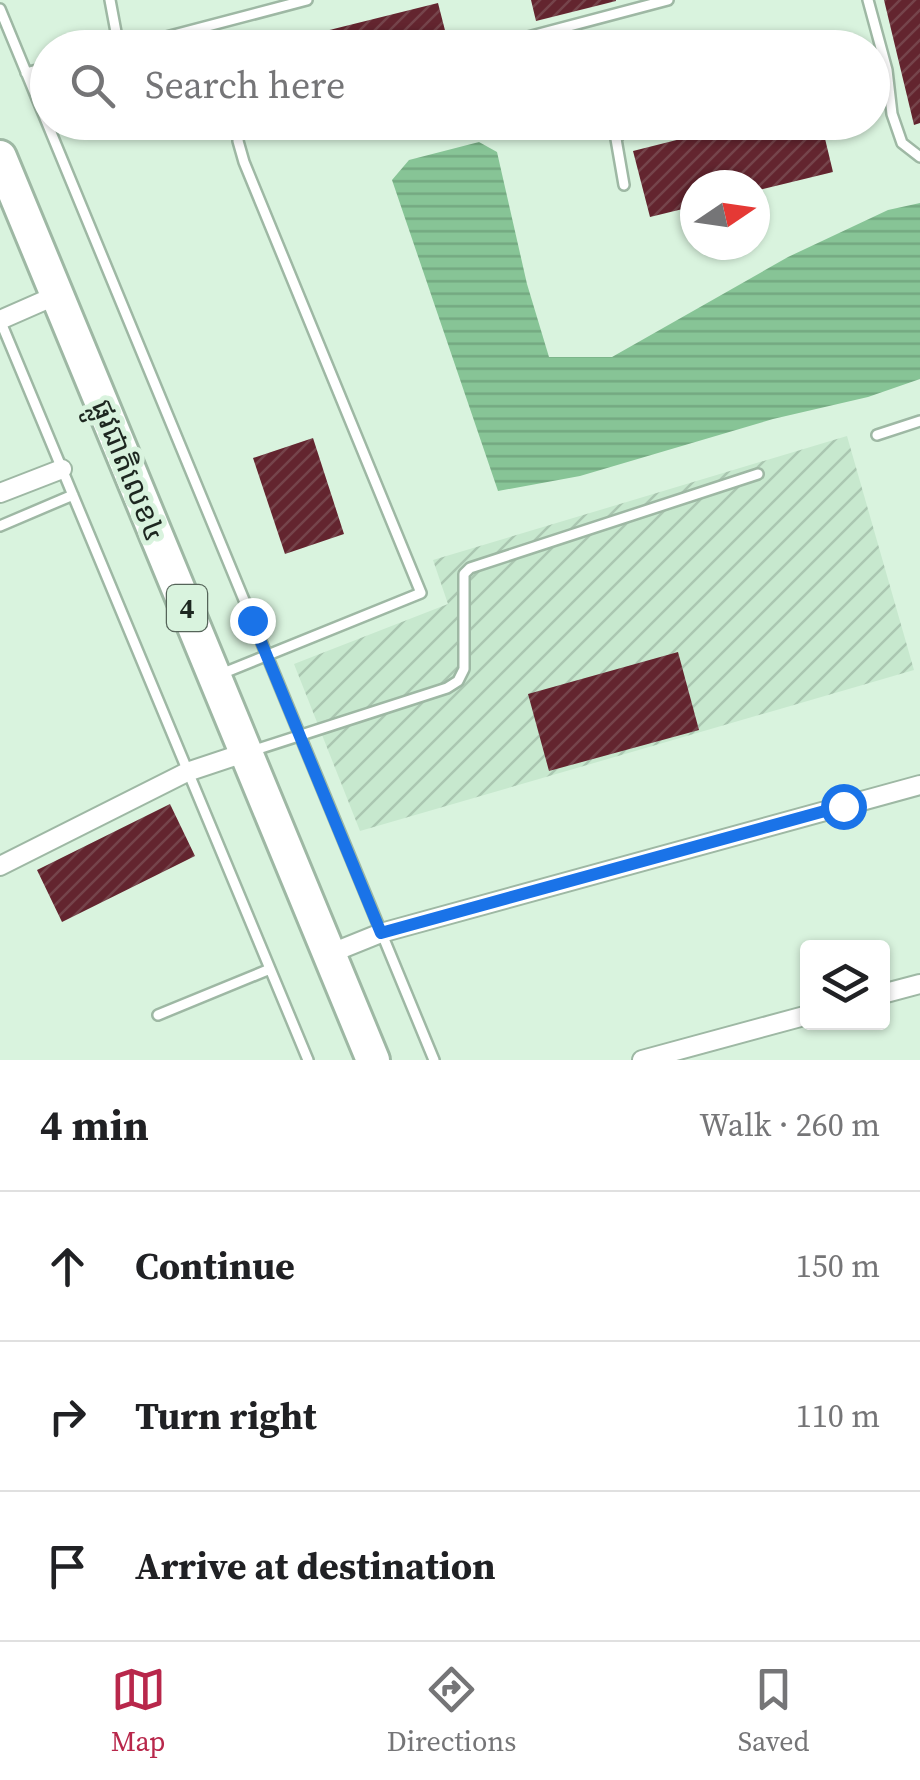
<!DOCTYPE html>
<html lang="en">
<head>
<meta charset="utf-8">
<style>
  :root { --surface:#fff; --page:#f6f6f6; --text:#202124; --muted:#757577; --line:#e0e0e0; --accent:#b8274b }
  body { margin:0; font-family:"Source Serif 4","Noto Sans Khmer",serif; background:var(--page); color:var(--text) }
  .controls { position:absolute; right:30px; bottom:30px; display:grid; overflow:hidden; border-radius:10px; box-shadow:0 2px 8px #0004 }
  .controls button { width:90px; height:90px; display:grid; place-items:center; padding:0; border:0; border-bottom:2px solid var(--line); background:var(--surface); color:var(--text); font:50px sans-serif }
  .compass { position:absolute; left:680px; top:170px; width:90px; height:90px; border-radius:50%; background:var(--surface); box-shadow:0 2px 8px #0004; rotate:77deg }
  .stop { position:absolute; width:30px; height:30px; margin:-22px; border:8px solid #1a73e8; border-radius:50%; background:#fff }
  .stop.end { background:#1a73e8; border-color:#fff; box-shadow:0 2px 10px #0008 }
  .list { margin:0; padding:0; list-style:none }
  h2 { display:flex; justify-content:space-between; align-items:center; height:130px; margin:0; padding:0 40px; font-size:42px }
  h2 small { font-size:32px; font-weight:400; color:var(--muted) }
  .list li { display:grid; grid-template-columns:65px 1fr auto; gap:30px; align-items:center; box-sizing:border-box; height:150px; padding:0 40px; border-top:2px solid var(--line) }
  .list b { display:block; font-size:38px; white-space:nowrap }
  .list em { font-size:32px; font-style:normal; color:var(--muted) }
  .icon { flex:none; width:55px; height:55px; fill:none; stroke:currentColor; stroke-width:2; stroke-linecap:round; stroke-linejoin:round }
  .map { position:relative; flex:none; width:920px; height:1060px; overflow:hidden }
  .search { position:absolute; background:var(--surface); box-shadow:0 2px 8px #0004; left:30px; right:30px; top:30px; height:110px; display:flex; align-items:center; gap:25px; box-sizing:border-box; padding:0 35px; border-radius:55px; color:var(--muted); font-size:38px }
  .sheet { height:580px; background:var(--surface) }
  nav { display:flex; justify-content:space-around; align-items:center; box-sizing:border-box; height:140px; border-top:2px solid var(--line); background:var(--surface); font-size:28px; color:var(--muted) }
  nav a { display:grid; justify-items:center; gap:5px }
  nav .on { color:var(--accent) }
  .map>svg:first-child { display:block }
  .industrial { fill:url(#industrial-furrows) }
  .water { fill:url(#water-rules) }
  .building { fill:url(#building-hatch) }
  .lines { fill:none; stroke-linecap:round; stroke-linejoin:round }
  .lane-casing { stroke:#9eb8a4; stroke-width:14 }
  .street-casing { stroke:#9eb8a4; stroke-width:22 }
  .highway-casing { stroke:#9eb8a4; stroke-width:38 }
  .lane { stroke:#fff; stroke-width:9 }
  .street { stroke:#fff; stroke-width:18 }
  .highway { stroke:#fff; stroke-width:32 }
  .route { stroke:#1a73e8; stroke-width:12 }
  .labels { text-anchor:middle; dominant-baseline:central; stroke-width:10; stroke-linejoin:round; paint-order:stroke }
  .shield { fill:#d9f3de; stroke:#556459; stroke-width:2.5 }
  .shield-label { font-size:28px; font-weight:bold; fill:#1d2720 }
  .street-label { font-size:30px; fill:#1d2720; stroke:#d9f3de }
</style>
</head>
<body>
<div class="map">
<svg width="920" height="1060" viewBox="0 0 920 1060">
  <defs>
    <pattern id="industrial-furrows" width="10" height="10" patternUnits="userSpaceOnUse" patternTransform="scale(2.5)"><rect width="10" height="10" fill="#c7e8ce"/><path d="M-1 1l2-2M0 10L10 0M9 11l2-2" fill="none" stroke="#aac7b1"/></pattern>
    <pattern id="water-rules" width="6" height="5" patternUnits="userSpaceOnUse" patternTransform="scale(2.5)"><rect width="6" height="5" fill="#87c496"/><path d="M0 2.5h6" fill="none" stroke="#74a881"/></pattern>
    <pattern id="building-hatch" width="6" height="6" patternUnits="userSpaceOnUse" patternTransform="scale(2.5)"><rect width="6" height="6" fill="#63252f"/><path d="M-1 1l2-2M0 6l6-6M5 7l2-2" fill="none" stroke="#75444b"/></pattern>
  </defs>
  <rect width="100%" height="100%" fill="#d9f3de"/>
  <path class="industrial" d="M847 436 914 670 360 831 294 664 448 604 433 560Z"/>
  <path class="water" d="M479 142 497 152 527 284 549 357H612L788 257 888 210 920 203V379L868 397 773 419 580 476 498 491 392 180 409 160Z"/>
  <path class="building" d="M531 0H616V1L536 21Z
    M884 0H920V123L914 125Z
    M438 3 448 42 425 48H257Z
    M748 122H821L833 172 755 191V185H695V206L650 217 633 151Z
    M313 438 344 534 285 554 253 458Z
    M678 652 699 730 549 771 528 694Z
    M170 804 195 856 62 922 37 870Z"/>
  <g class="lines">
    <g class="lane-casing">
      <path id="lane" d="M110 0 119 48
        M868 0 887 70 892 114 902 143 920 157
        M0 9 434 1060
        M124 48 307 0
        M486 48 668 0
        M26 73 48 67
        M624 185 616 139 623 131 658 122
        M0 320 308 1060
        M877 435 920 421
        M0 526 73 495
        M221 674 421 593 244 162 238 141 241 122
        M252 751 447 688 458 681 464 669V574L470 568 758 474
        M158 1015 270 969"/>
    </g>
    <g class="street-casing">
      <path id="street" d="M0 320 57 295
        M0 493 62 469
        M0 866 187 772 247 752
        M329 954 381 933 920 785
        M882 994 920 984
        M642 1060 808 1015"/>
    </g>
    <g class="highway-casing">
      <path id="highway" d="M0 157 373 1060"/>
    </g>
    <use href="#lane" class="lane"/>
    <use href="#street" class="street"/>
    <use href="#highway" class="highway"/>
  </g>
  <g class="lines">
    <path class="route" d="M252 620 381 933 843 806"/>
  </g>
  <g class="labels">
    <rect class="shield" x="167" y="585" width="40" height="46" rx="8"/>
    <g class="shield-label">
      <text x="187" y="608">4</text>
    </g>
    <g class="street-label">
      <text transform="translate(129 470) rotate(68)">ផ្លូវជាតិលេខ៤</text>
    </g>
  </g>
</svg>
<div class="controls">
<button><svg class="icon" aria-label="layers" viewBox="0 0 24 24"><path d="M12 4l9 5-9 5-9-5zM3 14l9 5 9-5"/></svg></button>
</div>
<svg class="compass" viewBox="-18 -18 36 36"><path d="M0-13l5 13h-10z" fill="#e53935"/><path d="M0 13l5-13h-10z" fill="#757577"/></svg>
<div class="stop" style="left:843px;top:806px"></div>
<div class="stop end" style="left:252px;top:620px"></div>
<div class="search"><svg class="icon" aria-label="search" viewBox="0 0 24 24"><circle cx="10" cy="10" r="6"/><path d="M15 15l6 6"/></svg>Search here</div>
</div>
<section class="sheet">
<h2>4 min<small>Walk · 260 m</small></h2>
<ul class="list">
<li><svg class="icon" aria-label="ahead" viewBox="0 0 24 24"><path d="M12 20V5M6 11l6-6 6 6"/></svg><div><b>Continue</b></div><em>150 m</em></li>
<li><svg class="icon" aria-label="right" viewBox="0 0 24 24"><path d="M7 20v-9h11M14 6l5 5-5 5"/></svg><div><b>Turn right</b></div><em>110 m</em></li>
<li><svg class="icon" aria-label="arrive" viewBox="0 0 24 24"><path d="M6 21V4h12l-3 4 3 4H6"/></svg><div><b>Arrive at destination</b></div></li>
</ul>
</section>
<nav>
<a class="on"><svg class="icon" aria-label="map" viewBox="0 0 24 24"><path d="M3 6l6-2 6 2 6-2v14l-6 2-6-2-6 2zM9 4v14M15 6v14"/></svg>Map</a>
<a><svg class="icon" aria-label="directions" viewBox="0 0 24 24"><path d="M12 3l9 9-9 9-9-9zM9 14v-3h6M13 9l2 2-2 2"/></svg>Directions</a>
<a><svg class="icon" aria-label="saved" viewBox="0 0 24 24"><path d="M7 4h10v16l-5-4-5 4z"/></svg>Saved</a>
</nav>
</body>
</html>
